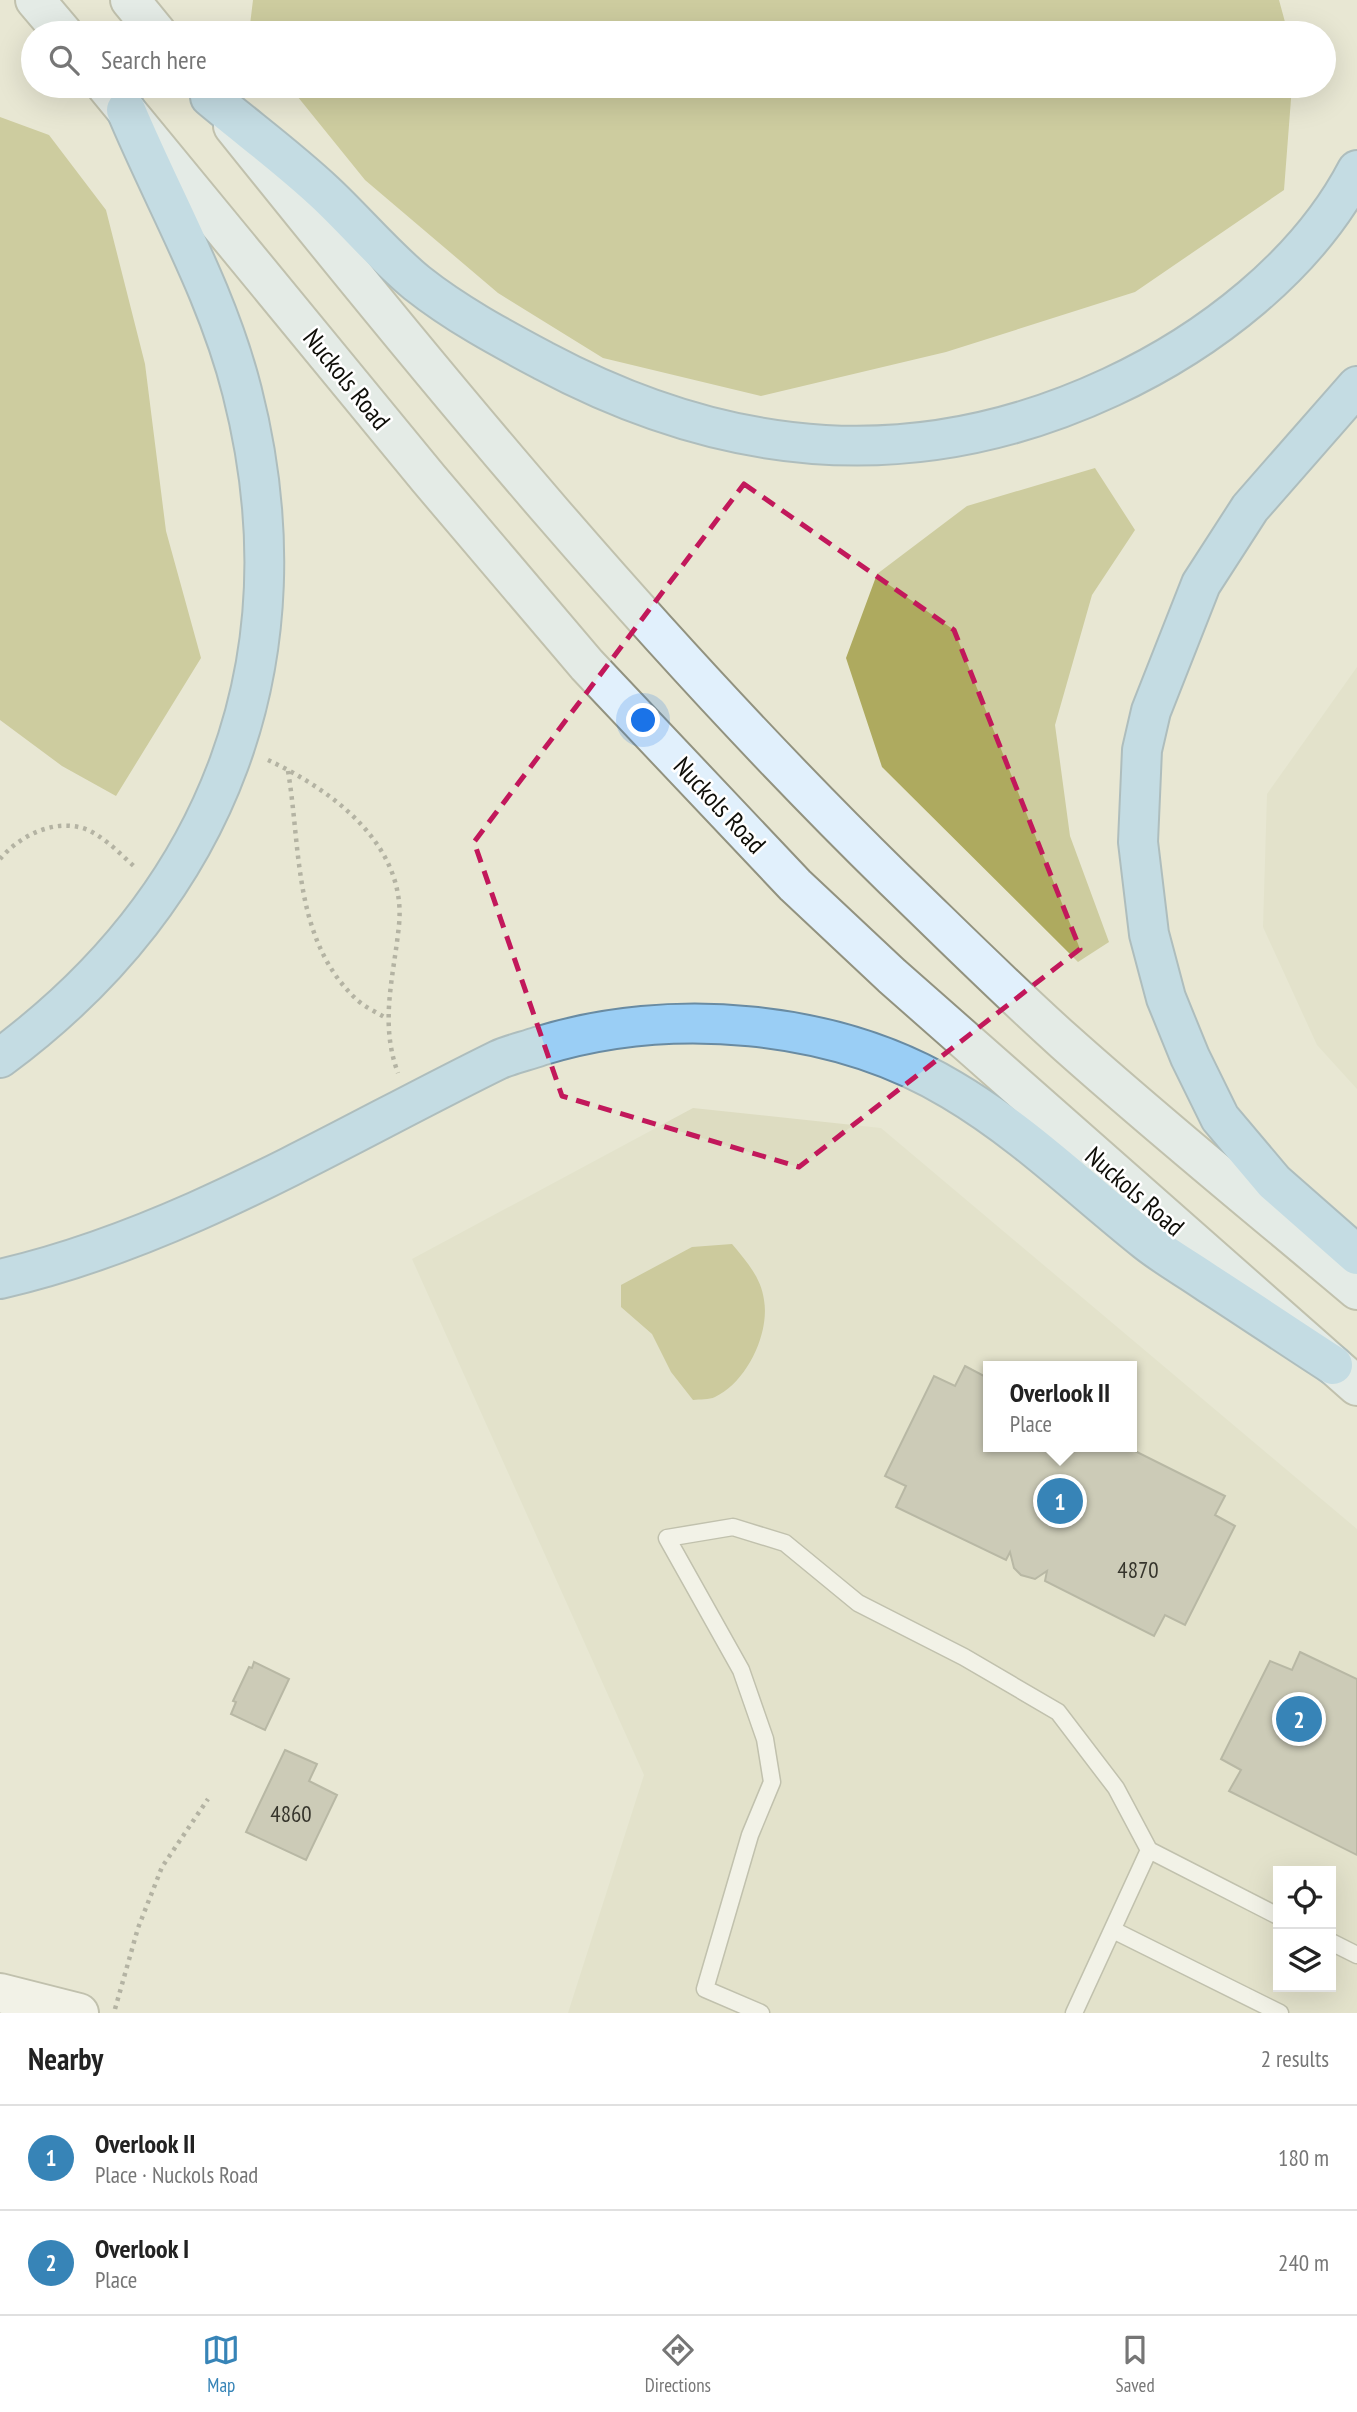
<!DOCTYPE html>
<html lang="en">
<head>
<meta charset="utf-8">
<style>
  :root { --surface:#fff; --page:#f2f2f2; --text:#222; --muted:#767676; --line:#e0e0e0; --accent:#3784b7 }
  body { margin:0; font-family:"PT Sans Narrow",sans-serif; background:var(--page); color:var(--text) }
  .controls { position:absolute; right:21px; bottom:21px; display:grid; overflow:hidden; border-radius:0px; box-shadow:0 7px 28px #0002 }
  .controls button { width:63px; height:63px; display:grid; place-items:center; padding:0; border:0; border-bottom:2px solid var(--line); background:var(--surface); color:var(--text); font:35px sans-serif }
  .you { position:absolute; left:644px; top:721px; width:24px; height:24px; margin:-18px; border:5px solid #fff; border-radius:50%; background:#1a73e8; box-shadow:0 0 0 10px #1a73e833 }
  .badge { display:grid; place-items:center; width:46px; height:46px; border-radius:50%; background:var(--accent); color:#fff; font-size:23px; font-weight:700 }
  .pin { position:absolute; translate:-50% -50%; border:4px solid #fff; box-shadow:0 2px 7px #0006 }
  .popup { position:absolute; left:983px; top:1361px; width:154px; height:91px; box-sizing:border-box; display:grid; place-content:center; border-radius:0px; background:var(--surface); filter:drop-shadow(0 2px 5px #0005); font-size:23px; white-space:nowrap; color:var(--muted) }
  .popup b { font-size:26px; color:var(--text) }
  .popup::after { content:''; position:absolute; left:50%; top:100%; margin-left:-14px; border:14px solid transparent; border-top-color:var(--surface) }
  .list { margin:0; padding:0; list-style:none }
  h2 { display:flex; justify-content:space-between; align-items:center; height:91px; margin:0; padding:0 28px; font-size:30px }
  h2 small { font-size:23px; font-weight:400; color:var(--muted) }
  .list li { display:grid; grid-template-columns:46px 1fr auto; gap:21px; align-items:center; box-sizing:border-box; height:105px; padding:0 28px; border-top:2px solid var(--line) }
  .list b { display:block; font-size:26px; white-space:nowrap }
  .list p { margin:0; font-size:23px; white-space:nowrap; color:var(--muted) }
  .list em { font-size:23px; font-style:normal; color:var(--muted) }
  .icon { flex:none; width:38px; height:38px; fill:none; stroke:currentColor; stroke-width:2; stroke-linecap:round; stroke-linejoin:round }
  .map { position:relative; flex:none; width:1357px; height:2013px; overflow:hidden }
  .search { position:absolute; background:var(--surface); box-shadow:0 7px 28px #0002; left:21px; right:21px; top:21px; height:77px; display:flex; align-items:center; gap:18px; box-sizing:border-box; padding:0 24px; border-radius:38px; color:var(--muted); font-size:26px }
  .sheet { height:301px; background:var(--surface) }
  nav { display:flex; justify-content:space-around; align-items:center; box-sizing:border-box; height:98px; border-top:2px solid var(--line); background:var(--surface); font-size:19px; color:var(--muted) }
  nav a { display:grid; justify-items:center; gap:4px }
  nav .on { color:var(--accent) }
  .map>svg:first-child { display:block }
  .built { fill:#dddcc1; fill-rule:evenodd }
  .forest { fill:#aeaa5f }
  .water { fill:#aaa65b }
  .building { fill:#aaa996; stroke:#7f7e6c; stroke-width:2 }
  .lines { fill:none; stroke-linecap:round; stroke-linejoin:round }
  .service-casing { stroke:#92927f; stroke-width:19 }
  .tertiary-casing { stroke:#92927f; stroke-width:42 }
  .secondary-casing { stroke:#92927f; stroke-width:42 }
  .motorway-casing { stroke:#698ba2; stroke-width:42 }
  .path { stroke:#757468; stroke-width:4.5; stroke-dasharray:3.5 5; stroke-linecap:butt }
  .service { stroke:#fff; stroke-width:16 }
  .tertiary { stroke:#fff; stroke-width:38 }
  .secondary { stroke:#e1f0fc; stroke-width:38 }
  .motorway { stroke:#9acef5; stroke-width:38 }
  .marked { fill:none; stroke:#c2185b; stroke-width:5; stroke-dasharray:14 9; stroke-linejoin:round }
  .labels { text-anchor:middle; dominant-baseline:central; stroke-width:5; stroke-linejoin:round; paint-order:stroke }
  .number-label { font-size:23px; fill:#36352c }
  .street-label { font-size:26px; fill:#0f0e08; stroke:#fff }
</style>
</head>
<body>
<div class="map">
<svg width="1357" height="2013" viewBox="0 0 1357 2013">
  <rect width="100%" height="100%" fill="#e8e7d3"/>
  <path class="built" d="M1357 667V1089L1317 1045 1263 927 1267 794Z
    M693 1108 881 1128 1357 1529V2013H568L644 1775 412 1259ZM988 1366H1132V1447H988ZM1278 1871H1331V1987H1278Z"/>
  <path class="forest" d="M253 0H1279L1288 33H249Z
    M289 86H1292L1284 190 1135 292 946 352 761 396 603 358 498 293 365 180Z
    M0 117 49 135 106 210 145 364 166 531 201 658 116 796 62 766 0 720Z
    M1095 468 1135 530 1092 595 1055 725 1070 836 1109 942 1078 962 882 767 846 658 877 574 967 506Z"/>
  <path class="water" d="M732 1244C746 1261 761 1277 764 1300 770 1334 746 1383 715 1397 709 1400 700 1399 693 1400L671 1372 652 1334 621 1307V1285L692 1247Z"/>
  <path class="building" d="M965 1366 988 1378V1447H1127L1225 1496 1215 1515 1235 1526 1185 1625 1165 1615 1154 1636 1045 1581 1047 1571 1035 1579 1021 1575 1014 1568 1010 1552 1006 1560 896 1507 906 1486 885 1476 934 1376 955 1386Z
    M1300 1652 1357 1679V1855L1229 1791 1241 1770 1221 1759 1270 1661 1292 1670Z
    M254 1662 289 1679 265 1730 231 1714 236 1702 233 1701 249 1667 252 1668Z
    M285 1750 317 1764 309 1781 337 1795 306 1860 246 1832Z"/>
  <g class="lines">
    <g class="service-casing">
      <path id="service" d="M1113 1930 1280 2013
        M1331 1942 1357 1955
        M761 2013 705 1989 750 1835 772 1782 765 1739 741 1670 667 1538 733 1527 785 1543 858 1603 964 1657 1058 1712 1116 1788 1149 1850 1278 1916
        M1074 2013 1149 1850"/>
    </g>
    <g class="tertiary-casing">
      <path id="tertiary" d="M0 1993 79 2013"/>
    </g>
    <g class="secondary-casing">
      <path id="secondary" d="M35 0 63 33
        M130 0 157 33
        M106 86 429 479 587 665 795 885 892 976 1357 1386
        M233 126C442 387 655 645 894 879 951 934 1007 990 1065 1042 1160 1127 1260 1208 1357 1290"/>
    </g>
    <g class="motorway-casing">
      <path id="motorway" d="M210 97C248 129 289 159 325 193 356 222 384 256 417 283 456 314 501 338 544 361 730 460 918 477 1111 387 1208 342 1307 266 1357 170
        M1357 386 1250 508 1201 584 1151 711 1142 750 1138 842 1149 934 1166 998 1190 1057 1220 1118 1274 1182 1357 1255
        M0 1058C220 895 310 658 242 391 217 292 165 203 126 110
        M0 1279C178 1238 335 1140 498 1060 511 1054 526 1051 540 1046 670 1006 834 1019 952 1090 1023 1132 1082 1190 1146 1241 1166 1257 1188 1269 1208 1283 1250 1310 1291 1338 1333 1365"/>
    </g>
    <path class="path" d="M268 760C332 790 407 845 399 925 394 976 379 1022 398 1073
      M288 771C301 848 293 938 355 998 363 1006 376 1012 386 1018
      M0 859C20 835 57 817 88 830 107 839 121 855 136 868
      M115 2009 138 1928 162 1867 208 1799"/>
    <use href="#service" class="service"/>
    <use href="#tertiary" class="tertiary"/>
    <use href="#secondary" class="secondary"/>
    <use href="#motorway" class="motorway"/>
  </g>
  <path d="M0 0H1357V2013H0ZM744 484 954 630 1080 949 799 1167 562 1096 474 842Z" fill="#e8e7d3" fill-opacity=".55" fill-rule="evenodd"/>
  <path class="marked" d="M744 484 954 630 1080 949 799 1167 562 1096 474 842Z"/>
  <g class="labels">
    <g class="number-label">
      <text x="1138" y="1569">4870</text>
      <text x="291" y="1813">4860</text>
    </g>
    <g class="street-label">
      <text transform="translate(347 379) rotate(51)">Nuckols Road</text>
      <text transform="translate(720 805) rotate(47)">Nuckols Road</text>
      <text transform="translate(1135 1191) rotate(41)">Nuckols Road</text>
    </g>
  </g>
</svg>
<div class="controls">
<button><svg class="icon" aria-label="locate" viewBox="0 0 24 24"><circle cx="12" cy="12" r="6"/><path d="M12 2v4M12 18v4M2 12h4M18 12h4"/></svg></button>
<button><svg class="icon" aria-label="layers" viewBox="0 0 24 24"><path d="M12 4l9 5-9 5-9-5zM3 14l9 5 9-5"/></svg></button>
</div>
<div class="you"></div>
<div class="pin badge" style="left:1060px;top:1501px">1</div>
<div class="popup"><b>Overlook II</b>Place</div>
<div class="pin badge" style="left:1299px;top:1719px">2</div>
<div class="search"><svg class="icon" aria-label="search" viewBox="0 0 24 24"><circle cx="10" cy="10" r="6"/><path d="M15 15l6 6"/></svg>Search here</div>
</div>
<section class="sheet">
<h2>Nearby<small>2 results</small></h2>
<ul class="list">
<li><span class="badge">1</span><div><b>Overlook II</b><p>Place · Nuckols Road</p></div><em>180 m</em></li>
<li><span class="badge">2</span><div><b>Overlook I</b><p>Place</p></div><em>240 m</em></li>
</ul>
</section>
<nav>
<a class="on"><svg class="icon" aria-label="map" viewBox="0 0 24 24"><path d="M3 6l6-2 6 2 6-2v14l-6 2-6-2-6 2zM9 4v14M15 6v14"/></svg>Map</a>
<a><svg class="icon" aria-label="directions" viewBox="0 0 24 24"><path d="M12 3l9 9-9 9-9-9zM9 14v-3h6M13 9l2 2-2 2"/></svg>Directions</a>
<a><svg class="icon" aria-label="saved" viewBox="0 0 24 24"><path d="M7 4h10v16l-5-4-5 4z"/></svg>Saved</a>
</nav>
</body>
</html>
